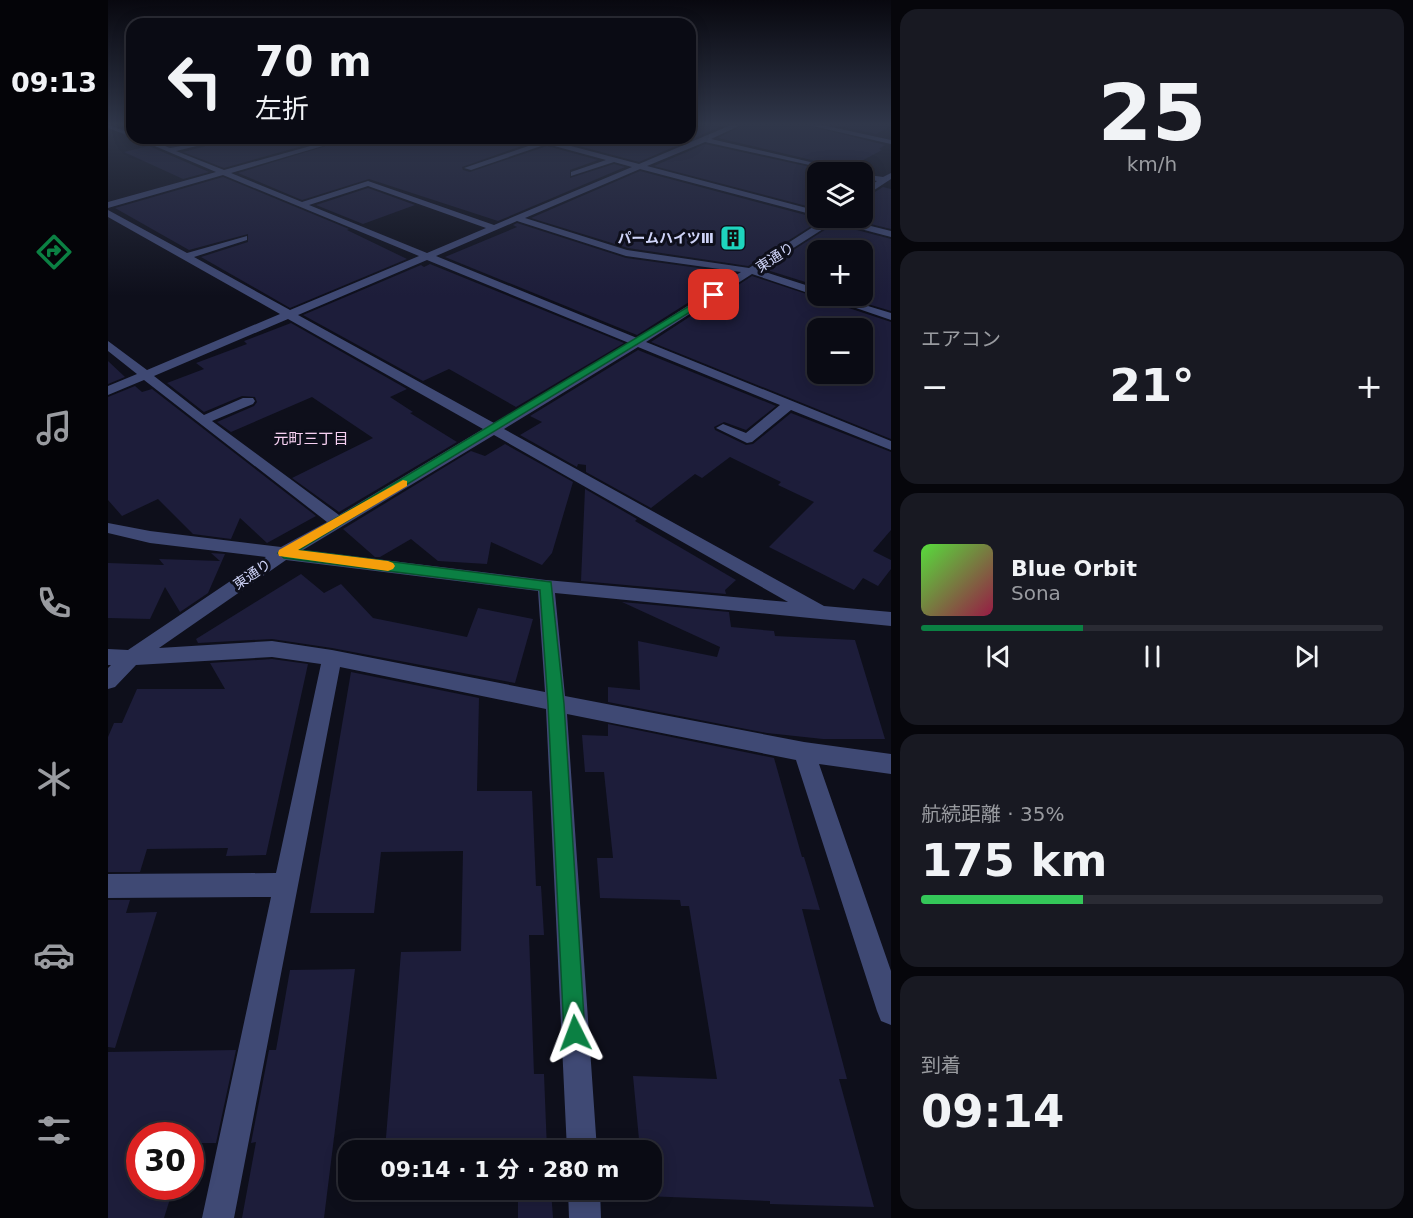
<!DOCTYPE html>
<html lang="ja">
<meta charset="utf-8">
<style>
:root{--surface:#0a0b14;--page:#181922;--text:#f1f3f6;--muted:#999ba0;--line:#2a2b34;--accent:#0b8043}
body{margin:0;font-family:"DejaVu Sans","Noto Sans JP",sans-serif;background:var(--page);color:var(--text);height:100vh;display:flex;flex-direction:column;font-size:22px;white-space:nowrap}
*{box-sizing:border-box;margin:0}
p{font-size:20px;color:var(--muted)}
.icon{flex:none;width:33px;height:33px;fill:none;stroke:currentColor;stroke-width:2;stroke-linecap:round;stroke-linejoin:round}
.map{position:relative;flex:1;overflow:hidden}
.drawer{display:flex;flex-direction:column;gap:9px;padding:9px;background:#06060b;width:522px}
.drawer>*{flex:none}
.banner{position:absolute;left:18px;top:18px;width:570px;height:126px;border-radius:18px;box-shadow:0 3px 15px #0003,0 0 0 2px var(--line);background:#0a0b14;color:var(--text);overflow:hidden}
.buttons{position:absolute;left:699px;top:162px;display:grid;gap:12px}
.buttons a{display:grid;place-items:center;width:66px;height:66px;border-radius:12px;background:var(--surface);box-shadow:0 3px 15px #0003,0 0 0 2px var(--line);font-size:30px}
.speed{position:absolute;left:18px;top:1122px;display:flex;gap:12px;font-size:30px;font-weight:700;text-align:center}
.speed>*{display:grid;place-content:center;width:78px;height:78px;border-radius:50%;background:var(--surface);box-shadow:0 3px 15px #0003,0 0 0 2px var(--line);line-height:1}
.speed .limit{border:9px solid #d22;background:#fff;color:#111}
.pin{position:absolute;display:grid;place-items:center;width:51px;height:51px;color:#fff;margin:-26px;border-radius:12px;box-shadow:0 3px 9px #0006}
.me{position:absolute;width:66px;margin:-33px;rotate:357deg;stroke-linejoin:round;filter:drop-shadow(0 0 4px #0008)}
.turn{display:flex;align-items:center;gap:21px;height:126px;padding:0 30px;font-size:27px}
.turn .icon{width:78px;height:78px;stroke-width:2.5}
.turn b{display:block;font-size:42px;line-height:51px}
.big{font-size:45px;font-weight:700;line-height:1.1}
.drawer .card{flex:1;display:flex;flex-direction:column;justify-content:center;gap:9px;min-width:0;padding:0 21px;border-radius:18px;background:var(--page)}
.drawer .dial{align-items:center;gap:0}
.dial b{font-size:78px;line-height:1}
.song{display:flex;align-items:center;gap:18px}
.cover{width:72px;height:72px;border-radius:9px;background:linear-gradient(135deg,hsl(110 70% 55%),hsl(340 70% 35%))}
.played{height:6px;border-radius:3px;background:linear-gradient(90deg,var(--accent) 35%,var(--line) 35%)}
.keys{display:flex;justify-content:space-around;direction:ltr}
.heat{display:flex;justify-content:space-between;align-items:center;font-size:33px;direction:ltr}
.charge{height:9px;border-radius:4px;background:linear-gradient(90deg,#34c759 35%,var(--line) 0)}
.trip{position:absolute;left:230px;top:1140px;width:324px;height:60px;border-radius:18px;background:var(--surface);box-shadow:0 3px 15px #0003,0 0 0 2px var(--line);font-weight:700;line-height:60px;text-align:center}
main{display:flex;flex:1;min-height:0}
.tab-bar{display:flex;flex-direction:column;width:108px;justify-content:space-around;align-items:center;background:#040408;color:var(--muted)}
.tab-bar .icon{width:42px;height:42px}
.tab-bar .on{color:var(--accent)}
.tab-bar b{font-size:27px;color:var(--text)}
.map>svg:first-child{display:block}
</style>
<main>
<nav class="tab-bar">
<b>09:13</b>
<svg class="icon on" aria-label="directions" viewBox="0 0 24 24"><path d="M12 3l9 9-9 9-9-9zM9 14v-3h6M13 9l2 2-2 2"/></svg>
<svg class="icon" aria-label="music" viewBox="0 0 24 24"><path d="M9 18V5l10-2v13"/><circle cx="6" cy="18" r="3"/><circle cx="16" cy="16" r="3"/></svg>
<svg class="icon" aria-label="phone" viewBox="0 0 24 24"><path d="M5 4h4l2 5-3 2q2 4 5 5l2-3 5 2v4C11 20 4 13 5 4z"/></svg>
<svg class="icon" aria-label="climate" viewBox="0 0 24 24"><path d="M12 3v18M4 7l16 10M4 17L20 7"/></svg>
<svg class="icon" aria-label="car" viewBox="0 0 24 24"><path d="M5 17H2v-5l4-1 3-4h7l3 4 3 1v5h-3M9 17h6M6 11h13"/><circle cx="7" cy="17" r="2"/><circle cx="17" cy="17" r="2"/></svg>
<svg class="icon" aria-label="filters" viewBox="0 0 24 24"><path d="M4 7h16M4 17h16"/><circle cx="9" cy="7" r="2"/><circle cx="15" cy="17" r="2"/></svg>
</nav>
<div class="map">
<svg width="783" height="1218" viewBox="0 0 783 1218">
<rect width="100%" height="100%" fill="#0e0f1b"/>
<g fill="#1d1d3a" fill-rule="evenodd">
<path d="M582 125H616L531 162 441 138H582Z"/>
<path d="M635 125H698L777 145 771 149 774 150 748 164 766 168 757 172H747L746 170 610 138Z"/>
<path d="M727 125H783V126L768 134Z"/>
<path d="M77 138H223L116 168 75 152 102 145V139L62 146 55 143Z"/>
<path d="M244 138H418L425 142 354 167 355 170 362 172 439 146 490 160 462 170V178L506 164 517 167 390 221 261 179 194 200 130 173Z"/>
<path d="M597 144 725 172H710V209L546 166Z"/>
<path d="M41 146 101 172 75 179 16 152Z"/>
<path d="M532 171 709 218H716L640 266 520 248 423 218Z"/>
<path d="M115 177 241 229 239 230 299 259 182 308 93 257 140 242V234L81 250 7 208Z"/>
<path d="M775 187 783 189V229L738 218H754V200Z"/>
<path d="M260 188 307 205 255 224 208 205Z"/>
<path d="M409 223 518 258 627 273 529 335 337 257 409 227 405 225Z"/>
<path d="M726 224 783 239V311L733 296H754V250H710V286L656 269Z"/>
<path d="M322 264 516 343 408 407 341 369 315 381 195 315 313 265 316 267Z"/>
<path d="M644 276 783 322V439L543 342ZM710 328H754V374H710Z"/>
<path d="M183 323 299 389 282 397 305 412 302 413 349 442 231 512 184 478 265 438 204 397 123 432 109 422 146 406 149 402 147 397 134 396 96 412 59 383 96 369 88 363 139 344 136 341Z"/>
<path d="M530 350 668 406 638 430 616 422 606 427 607 430 638 445 645 444 683 413 783 452V530L765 551 783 560V569L770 586 755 578 746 590 661 547 706 502 670 485 673 482 622 457 594 478 587 474 543 508 478 472V465L470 464 469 467 412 435 434 422 422 416Z"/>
<path d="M0 361 17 377 0 384Z"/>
<path d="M27 386 34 392 44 389 208 516 159 543 132 518 123 539 85 534 50 499 14 516 0 500V397Z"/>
<path d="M397 444 465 482 444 553 434 565 383 542 379 564 330 561 303 539 272 557H267L235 529 363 451 377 456Z"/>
<path d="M477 489 529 519 527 521 628 580 617 590 618 594 473 581Z"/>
<path d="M103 553 117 554 100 593 72 612 57 587 42 619 0 618V563L56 565 51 559 112 561Z"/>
<path d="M193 574 216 593 233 584 265 618 359 637 370 608 425 619 407 683 224 648 164 639 90 643 88 639Z"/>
<path d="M514 602 621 612 623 627 666 631 667 636 747 640 777 739H715L659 733 500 702V687L532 690 530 641 609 657 612 647Z"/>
<path d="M164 659 200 664 158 855 118 856 120 848 39 849 32 872H0V737L6 723H14L29 689H117L102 663Z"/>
<path d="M243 672 371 698 369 791H424L428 886H433L436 935H421L426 1074H436L439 1150H277L293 952 353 951 355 851 273 852 266 913H202Z"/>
<path d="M500 724 666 758 694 857H696L712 910 694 909 739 1079H731L766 1207 662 1204V1201L537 1196 536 1190H543V1150H532L525 1076 609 1079 581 906H573L572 900 492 898 489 858H505L496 772H477L474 735 500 736Z"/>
<path d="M0 900H22L18 913 49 912 7 1048 0 1047Z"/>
<path d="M247 969 216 1218H134L148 1142 143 1143 161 1050H168L182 970Z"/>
<path d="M128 1050 108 1143H82V1136H32V1186H66L56 1218H0V1052Z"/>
<path d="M410 1190H443L445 1218H410Z"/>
</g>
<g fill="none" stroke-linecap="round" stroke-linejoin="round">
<g fill="#3f4974" fill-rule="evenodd">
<path d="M0 125 24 133V137L0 128Z"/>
<path d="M623 125H633L603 139 745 172H733L597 142 539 166 710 211V216L532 169 417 218 519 250 641 268 719 218H731L783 231V237L726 222 651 270 710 289V296H713L706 295 644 274 538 342 783 441V450L683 410 644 442 639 443 608 428 615 424 638 433 672 405 530 347 396 429 716 606 783 612V626L447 593 457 696 696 742 783 754V774L711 764 783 971V1025L773 1021 769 1011 688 760 459 714 489 1150H459L438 709 232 667 126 1218H94L163 897 0 898V874L168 873 213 664 164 657 28 665 7 687 0 689V668L3 665H0V649L20 650 158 557 42 543 0 533V523L42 531 173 547 219 522 36 380 0 395V386L29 374 0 351V341L39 370 172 314 0 217V210L79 253 139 236V240L86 257 182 310 311 256 115 175 0 208V202L108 172 28 138H37L62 148 101 141V143L68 151 116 170 231 138H242L123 173 194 202 260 181 386 225 524 167 506 162 463 176V172L498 160 439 144 363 170 356 168 432 142 420 138 440 140 531 164ZM260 186 378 228 319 253 201 205ZM409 221 518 256 633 272 529 338 328 256ZM319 260 521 343 386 423 190 315ZM180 319 375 429 231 515 104 421 145 404 147 401 145 398H135L96 415 46 376ZM386 435 680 602 438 580 195 550ZM178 560 430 591 437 692 224 650 164 641 51 648Z"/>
<path d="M700 125H714L783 140V144Z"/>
<path d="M783 173V179L754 198V192L769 181 754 178V174L775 177Z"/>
<path d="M713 296H727L783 313V320Z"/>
<path d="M460 1190H492L493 1218H461Z"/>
</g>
</g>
<linearGradient id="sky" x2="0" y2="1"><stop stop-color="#08080f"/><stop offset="0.42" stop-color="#30374a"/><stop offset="1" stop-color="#30374a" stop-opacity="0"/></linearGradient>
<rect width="783" height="296" fill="url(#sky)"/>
<path fill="#0b8043" stroke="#07532c" stroke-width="1.5" d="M603 293 610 295 191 550 443 582 456 704 477 1033 474 1040 467 1044 459 1040 456 1033 440 704 432 590 176 558 170 553Z"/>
<path fill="#f59e0b" d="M295 480 299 481V486L190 550 280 561 285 563 287 566 285 569 280 571 171 556 170 553 171 550Z"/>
<defs>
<symbol id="building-square" viewBox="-11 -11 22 22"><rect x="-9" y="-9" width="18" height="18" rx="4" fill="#1ed5be" stroke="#0e0f1b"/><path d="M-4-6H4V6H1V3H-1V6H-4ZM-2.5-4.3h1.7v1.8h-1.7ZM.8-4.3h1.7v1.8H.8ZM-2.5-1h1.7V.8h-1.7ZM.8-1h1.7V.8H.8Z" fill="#111"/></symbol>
</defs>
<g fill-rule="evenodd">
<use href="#building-square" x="610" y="223" width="30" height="30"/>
</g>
<g text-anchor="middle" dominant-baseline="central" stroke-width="6" stroke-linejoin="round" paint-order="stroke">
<g font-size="14" font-weight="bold" fill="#cfd4f8" stroke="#0e0f1b" text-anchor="end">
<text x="606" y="238">パームハイツⅢ</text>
</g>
<g font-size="14" fill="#cfd4f8" stroke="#0e0f1b">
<text transform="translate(667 257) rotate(-33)">東通り</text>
<text transform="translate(144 574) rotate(-34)">東通り</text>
</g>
<g font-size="15" fill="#f8d1f3" stroke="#0e0f1b">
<text x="203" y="439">元町三丁目</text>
</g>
</g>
</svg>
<div class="buttons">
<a><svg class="icon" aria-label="layers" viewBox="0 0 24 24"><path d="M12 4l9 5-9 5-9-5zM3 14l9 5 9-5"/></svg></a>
<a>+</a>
<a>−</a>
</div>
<div class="speed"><div class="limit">30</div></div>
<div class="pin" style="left:606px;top:295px;background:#d93025"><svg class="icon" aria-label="arrive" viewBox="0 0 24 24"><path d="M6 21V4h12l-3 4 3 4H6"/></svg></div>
<svg class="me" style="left:467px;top:1033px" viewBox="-20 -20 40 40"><path d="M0-17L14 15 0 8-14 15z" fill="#0b8043" stroke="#fff" stroke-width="4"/></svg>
<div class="trip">09:14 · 1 分 · 280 m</div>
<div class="banner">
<div class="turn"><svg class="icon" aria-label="left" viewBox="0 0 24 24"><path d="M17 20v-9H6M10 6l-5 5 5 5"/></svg><div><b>70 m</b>左折</div></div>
</div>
</div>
<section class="drawer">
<div class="card dial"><b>25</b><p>km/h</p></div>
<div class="card"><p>エアコン</p>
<div class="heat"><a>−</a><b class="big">21°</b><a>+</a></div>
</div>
<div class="card">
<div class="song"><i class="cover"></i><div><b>Blue Orbit</b><p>Sona</p></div></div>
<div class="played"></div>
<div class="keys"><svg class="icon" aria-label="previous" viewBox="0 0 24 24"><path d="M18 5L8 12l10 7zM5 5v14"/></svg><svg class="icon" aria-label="pause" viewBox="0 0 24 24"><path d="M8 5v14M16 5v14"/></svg><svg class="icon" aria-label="next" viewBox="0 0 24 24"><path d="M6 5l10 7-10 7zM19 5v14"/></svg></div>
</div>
<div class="card"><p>航続距離 · 35%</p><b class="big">175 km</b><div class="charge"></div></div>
<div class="card"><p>到着</p><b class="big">09:14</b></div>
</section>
</main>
